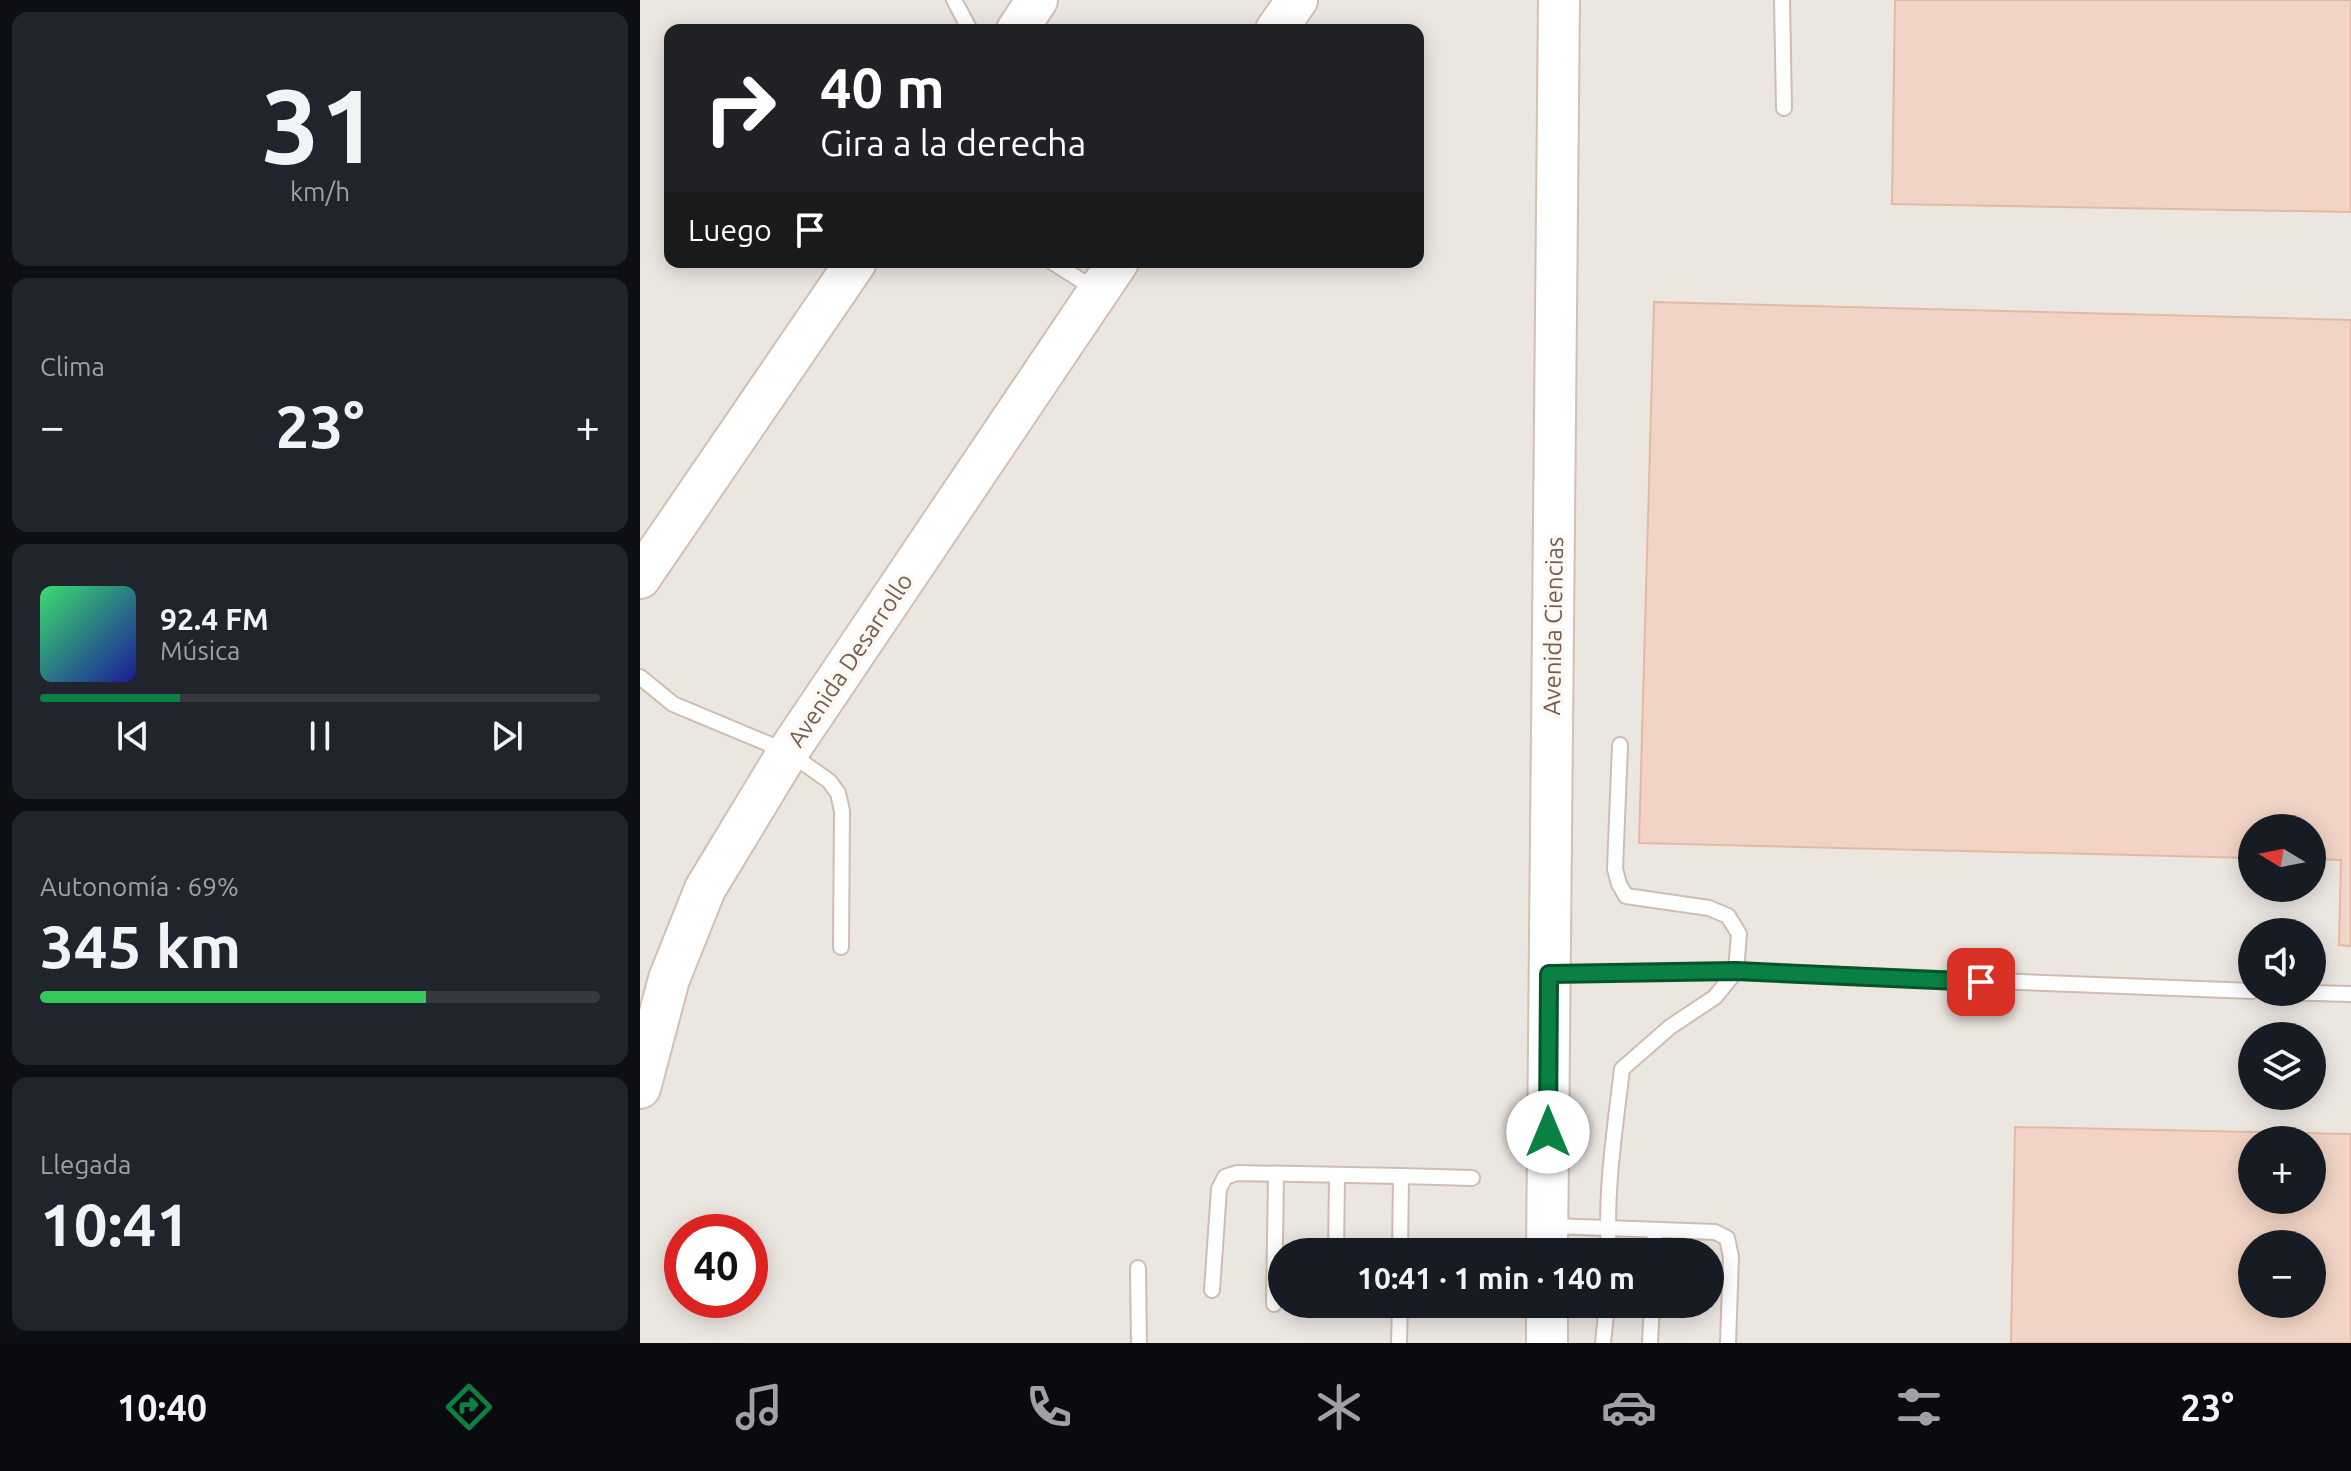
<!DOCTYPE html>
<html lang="es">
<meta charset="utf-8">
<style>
:root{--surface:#171b24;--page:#20242c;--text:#f1f3f6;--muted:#9ea1a6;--line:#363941;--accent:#0b8043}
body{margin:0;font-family:Ubuntu,sans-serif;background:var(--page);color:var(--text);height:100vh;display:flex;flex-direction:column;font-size:30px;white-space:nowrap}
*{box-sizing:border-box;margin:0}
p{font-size:26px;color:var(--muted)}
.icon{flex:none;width:44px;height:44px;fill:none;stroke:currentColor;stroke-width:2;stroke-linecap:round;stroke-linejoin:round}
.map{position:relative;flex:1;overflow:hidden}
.side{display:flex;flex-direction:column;gap:12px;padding:12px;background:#0d0f14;width:640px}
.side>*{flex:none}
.hud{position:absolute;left:24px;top:24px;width:760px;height:244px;border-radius:16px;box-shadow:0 4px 20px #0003;background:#202124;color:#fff;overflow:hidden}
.needle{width:52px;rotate:280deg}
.buttons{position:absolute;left:1598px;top:814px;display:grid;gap:16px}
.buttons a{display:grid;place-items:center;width:88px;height:88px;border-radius:50%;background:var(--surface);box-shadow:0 4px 20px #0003;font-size:40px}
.speed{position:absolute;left:24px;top:1214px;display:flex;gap:16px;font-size:40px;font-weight:700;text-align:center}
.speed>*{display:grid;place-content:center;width:104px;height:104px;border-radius:50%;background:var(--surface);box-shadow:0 4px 20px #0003;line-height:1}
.speed .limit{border:12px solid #d22;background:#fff;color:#111}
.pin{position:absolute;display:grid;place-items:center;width:68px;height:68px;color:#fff;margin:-34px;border-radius:16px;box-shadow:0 4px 12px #0006}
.me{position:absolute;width:88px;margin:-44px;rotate:0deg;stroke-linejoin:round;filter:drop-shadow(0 0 6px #0008)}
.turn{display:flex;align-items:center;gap:28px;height:168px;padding:0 24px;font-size:36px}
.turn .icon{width:104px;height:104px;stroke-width:2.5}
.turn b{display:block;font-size:56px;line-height:68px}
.then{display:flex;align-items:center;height:76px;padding:0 24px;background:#0003;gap:16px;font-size:30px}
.big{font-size:60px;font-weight:700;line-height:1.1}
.side .tile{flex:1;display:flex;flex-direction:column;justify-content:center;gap:12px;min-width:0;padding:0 28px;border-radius:16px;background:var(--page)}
.side .dial{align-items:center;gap:0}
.dial b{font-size:104px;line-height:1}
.song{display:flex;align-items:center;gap:24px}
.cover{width:96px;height:96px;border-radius:12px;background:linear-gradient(135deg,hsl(140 70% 55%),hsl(240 70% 35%))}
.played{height:8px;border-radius:4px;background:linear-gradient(90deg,var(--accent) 25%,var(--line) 25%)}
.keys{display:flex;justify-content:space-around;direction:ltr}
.heat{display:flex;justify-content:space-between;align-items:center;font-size:44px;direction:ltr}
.charge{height:12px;border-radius:6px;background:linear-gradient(90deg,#34c759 69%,var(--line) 0)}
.trip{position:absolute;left:628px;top:1238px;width:456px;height:80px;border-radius:40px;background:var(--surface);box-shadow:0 4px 20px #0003;font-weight:700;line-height:80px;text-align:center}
.tab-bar{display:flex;height:128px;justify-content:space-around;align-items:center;background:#090b0e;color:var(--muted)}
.tab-bar .icon{width:56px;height:56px}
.tab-bar .on{color:var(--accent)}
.tab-bar b{font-size:36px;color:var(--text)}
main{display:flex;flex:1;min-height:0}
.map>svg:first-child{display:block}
</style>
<main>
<section class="side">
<div class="tile dial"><b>31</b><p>km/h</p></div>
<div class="tile"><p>Clima</p>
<div class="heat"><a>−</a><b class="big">23°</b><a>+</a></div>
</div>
<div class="tile">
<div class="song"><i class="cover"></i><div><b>92.4 FM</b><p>Música</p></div></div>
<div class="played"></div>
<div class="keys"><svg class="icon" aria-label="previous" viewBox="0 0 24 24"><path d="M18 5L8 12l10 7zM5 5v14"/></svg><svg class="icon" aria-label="pause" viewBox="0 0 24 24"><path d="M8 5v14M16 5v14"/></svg><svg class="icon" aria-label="next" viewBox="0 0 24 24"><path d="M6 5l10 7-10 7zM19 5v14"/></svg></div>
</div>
<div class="tile"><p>Autonomía · 69%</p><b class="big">345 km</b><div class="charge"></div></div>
<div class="tile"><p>Llegada</p><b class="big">10:41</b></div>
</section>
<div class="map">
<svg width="1711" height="1343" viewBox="0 0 1711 1343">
<rect width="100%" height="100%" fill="#fcf5ed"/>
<path fill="#ece6e1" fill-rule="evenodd" d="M0 0H1711V1343H0ZM30 30H778V262H30ZM1612 828H1672V888H1612ZM1612 932H1672V992H1612ZM1612 1036H1672V1096H1612ZM1612 1140H1672V1200H1612ZM42 1232H110V1300H42ZM1612 1244H1672V1304H1612ZM642 1252H1070V1304H642Z"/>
<g fill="#f1d4c5" stroke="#e3b9a6" stroke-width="2" fill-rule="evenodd">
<path d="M1255 0H1711V212L1252 204Z"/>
<path d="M1014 302 1711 320V946L1699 945 1701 860 1672 859V828H1612V858L999 843Z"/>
<path d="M1375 1127 1711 1134V1343H1371ZM1612 1140H1672V1200H1612ZM1612 1244H1672V1304H1612Z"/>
</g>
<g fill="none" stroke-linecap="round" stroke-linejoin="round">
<defs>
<g id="lane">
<path d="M314 0 330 30"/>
<path d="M1142 0 1144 108"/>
<path d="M412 262 458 291"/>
<path d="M0 677 33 704 148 752 189 781 198 793 202 811 201 947"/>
<path d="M914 974 1096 971 1612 991"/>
<path d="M1640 992 1711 994"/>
<path d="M761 1176 832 1178"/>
<path d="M912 1226 1075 1232 1087 1238 1091 1257 1088 1343"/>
<path d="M696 1252 697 1176"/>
<path d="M969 1252C965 1191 975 1129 982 1069L1030 1027 1075 997 1096 971 1099 934 1088 916 1069 908 986 896 979 884 975 869 980 745"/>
<path d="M1014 1252 1015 1230"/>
<path d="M498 1268 499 1343"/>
<path d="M572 1290 579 1189 585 1177 597 1173 761 1176 760 1252"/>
<path d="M634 1304 636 1175"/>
<path d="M759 1343 760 1304"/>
<path d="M963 1343 967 1304"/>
<path d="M1010 1343 1012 1304"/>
</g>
<g id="secondary">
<path d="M377 30 397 0"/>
<path d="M636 30 657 0"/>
<path d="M0 578 216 262"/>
<path d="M0 1088 29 979 65 889 148 752 478 262"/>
<path d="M907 1252 919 0"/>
<path d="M907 1343V1304"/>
</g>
</defs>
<use href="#lane" stroke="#cfbdb1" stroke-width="18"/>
<use href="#secondary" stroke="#d4bfb2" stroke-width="44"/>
<use href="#lane" stroke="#fff" stroke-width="14"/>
<use href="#secondary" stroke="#fff" stroke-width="40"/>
</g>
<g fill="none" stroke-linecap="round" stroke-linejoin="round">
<defs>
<path id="route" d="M908 1132 909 974 1096 971 1341 982"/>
</defs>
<use href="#route" stroke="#07532c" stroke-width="20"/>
<use href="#route" stroke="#0b8043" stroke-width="14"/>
</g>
<g text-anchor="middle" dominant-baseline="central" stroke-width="8" stroke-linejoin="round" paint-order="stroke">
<g font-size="24" fill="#785b4f" stroke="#fef9f3">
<text transform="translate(913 626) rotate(-89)">Avenida Ciencias</text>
<text transform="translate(210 660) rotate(-56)">Avenida Desarrollo</text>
</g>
</g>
</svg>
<div class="buttons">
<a><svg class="needle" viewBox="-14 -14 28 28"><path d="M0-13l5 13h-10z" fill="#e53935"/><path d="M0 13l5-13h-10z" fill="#9ea1a6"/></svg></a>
<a><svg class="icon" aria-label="sound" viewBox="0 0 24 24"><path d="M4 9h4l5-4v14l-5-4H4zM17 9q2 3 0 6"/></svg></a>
<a><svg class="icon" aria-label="layers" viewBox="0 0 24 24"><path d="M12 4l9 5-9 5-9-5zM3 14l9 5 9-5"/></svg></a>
<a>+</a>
<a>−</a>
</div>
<div class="speed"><div class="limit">40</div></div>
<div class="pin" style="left:1341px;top:982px;background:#d93025"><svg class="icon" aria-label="arrive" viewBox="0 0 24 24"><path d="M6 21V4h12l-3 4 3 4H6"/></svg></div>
<svg class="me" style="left:908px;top:1132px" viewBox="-20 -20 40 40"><circle r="19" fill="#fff"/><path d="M0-13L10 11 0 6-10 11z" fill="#0b8043"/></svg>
<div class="trip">10:41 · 1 min · 140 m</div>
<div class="hud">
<div class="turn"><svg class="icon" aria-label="right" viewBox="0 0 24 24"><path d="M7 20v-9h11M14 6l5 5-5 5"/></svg><div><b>40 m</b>Gira a la derecha</div></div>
<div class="then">Luego<svg class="icon" aria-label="arrive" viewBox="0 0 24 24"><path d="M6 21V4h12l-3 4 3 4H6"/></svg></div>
</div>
</div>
</main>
<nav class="tab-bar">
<b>10:40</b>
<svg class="icon on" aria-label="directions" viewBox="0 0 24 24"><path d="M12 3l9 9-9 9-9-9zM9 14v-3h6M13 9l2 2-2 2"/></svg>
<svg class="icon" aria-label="music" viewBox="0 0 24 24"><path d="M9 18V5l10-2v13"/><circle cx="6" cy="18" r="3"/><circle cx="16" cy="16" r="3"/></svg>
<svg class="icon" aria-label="phone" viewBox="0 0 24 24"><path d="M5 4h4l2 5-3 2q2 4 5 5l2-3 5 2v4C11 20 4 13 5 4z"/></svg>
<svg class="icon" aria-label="climate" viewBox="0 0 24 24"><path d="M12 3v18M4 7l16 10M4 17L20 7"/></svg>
<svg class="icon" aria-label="car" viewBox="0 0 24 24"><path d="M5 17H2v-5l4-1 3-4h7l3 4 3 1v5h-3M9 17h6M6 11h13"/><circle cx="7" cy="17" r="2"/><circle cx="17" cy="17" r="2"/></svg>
<svg class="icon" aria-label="filters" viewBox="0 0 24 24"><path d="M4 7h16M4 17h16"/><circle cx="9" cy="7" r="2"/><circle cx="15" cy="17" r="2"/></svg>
<b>23°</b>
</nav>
